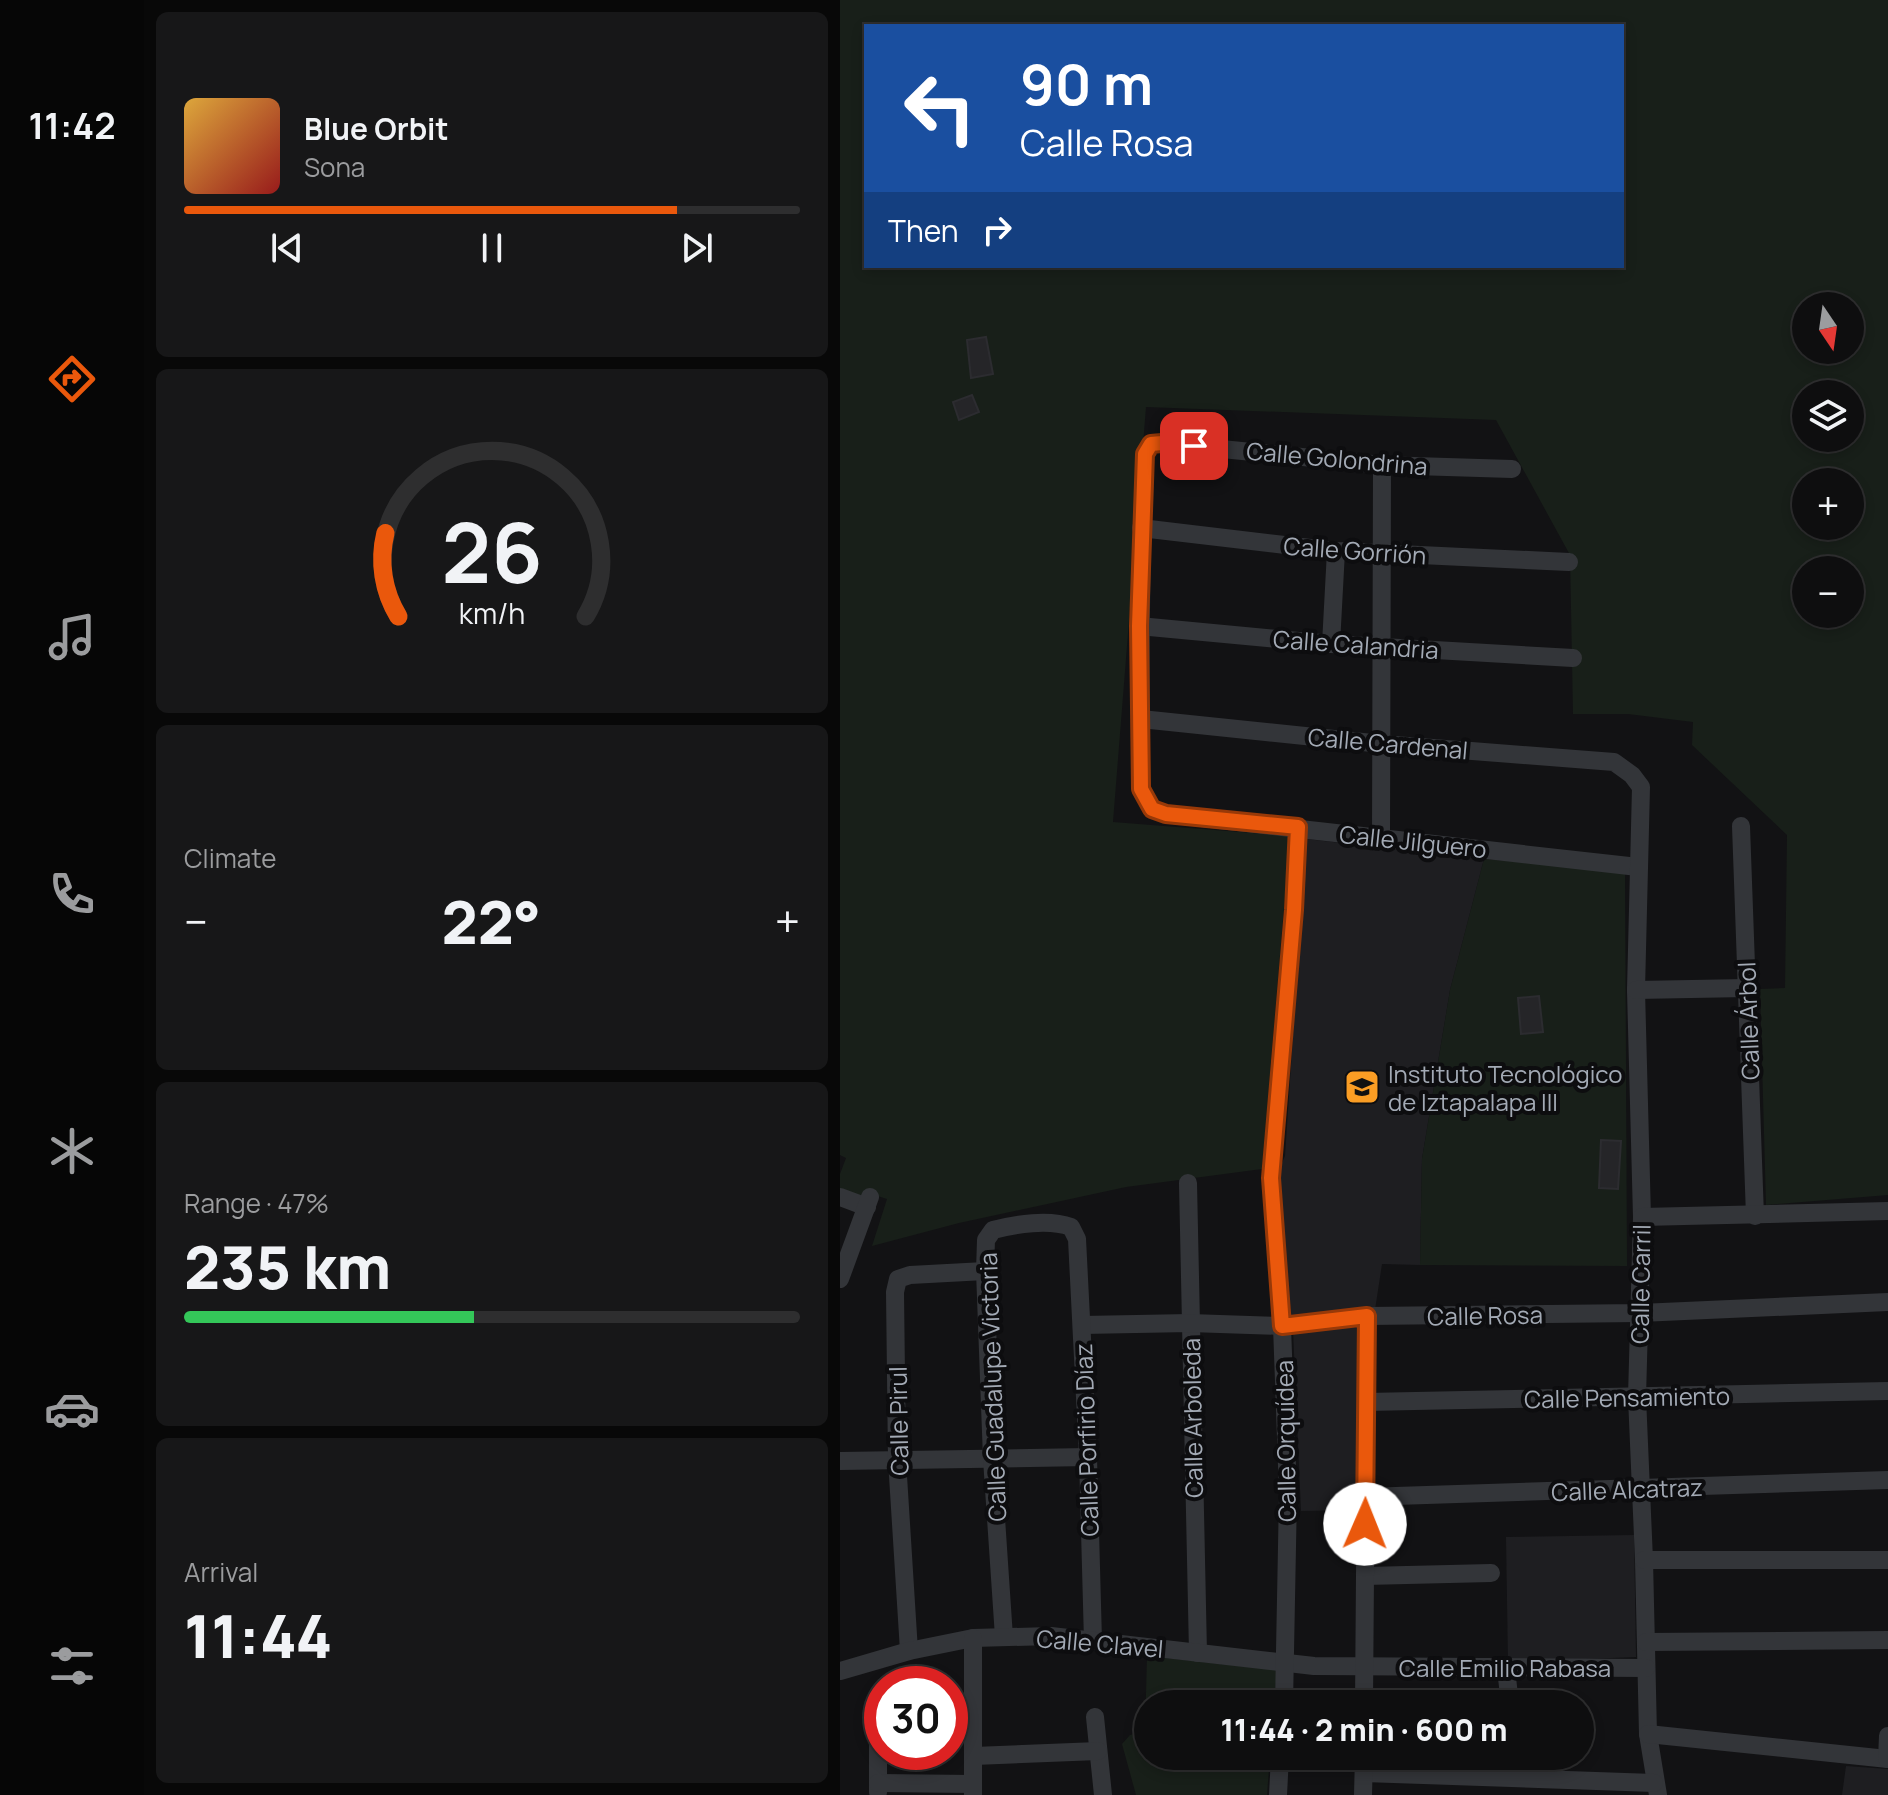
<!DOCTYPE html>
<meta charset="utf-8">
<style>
:root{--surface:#0e0e0f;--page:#171718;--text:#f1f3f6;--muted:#9b9c9e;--line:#2e2e2f;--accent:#ea580c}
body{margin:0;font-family:Manrope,sans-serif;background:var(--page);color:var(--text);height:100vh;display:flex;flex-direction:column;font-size:30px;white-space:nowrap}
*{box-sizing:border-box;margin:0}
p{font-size:26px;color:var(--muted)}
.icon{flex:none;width:44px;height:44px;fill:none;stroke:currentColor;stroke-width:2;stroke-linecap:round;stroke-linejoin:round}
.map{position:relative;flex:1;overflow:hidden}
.sheet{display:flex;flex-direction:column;gap:12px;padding:12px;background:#080808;width:696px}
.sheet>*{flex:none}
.top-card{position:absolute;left:24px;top:24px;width:760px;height:244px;border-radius:0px;box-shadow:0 4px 12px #0003,0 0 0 2px var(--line);background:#1a4fa0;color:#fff;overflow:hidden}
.needle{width:52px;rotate:167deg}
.buttons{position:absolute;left:952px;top:292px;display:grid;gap:16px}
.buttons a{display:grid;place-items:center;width:72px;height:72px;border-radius:50%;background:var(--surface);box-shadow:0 4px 12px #0003,0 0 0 2px var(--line);font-size:40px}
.speed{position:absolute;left:24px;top:1666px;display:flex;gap:16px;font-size:40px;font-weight:700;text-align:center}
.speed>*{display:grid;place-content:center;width:104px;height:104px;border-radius:50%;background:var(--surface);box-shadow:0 4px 12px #0003,0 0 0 2px var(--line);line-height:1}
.speed .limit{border:12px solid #d22;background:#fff;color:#111}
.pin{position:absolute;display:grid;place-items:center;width:68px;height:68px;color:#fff;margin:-34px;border-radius:16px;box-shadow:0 4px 12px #0006}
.me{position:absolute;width:88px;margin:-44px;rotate:1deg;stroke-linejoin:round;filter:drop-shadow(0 0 6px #0008)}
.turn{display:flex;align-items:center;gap:28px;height:168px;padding:0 24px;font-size:36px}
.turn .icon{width:104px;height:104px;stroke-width:2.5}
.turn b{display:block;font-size:56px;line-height:68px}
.then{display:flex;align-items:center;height:76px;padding:0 24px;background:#0003;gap:16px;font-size:30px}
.big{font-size:60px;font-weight:800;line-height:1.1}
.sheet .widget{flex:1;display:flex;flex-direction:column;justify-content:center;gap:12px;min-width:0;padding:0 28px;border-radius:12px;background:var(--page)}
.sheet .dial{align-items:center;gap:0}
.dial svg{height:208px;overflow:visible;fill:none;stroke:var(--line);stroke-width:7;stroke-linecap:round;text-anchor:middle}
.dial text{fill:var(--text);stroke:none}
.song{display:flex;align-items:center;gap:24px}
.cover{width:96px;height:96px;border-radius:12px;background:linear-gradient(135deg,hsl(40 70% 55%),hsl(0 70% 35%))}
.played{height:8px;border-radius:4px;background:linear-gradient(90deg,var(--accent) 80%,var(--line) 80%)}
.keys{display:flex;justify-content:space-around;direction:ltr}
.heat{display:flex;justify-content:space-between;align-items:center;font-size:44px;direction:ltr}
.charge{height:12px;border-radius:6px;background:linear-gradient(90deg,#34c759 47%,var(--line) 0)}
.trip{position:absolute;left:294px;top:1690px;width:460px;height:80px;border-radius:40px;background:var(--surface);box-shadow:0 4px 12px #0003,0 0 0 2px var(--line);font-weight:800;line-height:80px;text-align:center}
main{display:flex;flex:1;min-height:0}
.tabs{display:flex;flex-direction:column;width:144px;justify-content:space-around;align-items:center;background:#060606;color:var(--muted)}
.tabs .icon{width:56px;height:56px}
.tabs .active{color:var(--accent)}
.tabs b{font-size:36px;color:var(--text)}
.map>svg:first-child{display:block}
</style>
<main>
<nav class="tabs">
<b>11:42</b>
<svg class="icon active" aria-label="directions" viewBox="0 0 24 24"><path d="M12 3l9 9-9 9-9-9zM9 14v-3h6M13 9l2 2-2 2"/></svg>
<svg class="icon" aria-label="music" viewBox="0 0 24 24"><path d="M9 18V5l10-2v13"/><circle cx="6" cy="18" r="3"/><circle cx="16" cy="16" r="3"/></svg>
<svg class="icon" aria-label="phone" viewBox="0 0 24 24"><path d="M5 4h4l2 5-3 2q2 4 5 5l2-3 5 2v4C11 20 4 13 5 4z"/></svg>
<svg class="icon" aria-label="climate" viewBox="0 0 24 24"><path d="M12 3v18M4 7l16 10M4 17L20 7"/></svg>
<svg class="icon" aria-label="car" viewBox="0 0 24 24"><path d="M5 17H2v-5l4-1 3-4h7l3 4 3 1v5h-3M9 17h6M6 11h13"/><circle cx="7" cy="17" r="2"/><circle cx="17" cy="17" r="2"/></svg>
<svg class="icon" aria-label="filters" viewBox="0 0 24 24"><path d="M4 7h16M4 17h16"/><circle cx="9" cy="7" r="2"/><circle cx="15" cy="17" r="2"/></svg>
</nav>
<section class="sheet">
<div class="widget">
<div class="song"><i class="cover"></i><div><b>Blue Orbit</b><p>Sona</p></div></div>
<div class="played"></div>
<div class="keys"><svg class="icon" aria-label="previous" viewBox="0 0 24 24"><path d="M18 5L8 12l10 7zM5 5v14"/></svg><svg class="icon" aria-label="pause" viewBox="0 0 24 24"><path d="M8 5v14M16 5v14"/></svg><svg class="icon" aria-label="next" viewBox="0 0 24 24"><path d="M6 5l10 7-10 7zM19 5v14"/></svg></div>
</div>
<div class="widget dial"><svg viewBox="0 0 100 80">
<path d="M14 69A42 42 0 1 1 86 69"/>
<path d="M14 69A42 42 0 0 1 9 37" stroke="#ea580c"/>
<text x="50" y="56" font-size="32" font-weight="700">26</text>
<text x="50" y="72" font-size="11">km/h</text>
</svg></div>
<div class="widget"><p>Climate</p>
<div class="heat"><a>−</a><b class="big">22°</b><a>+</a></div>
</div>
<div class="widget"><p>Range · 47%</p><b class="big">235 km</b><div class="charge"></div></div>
<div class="widget"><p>Arrival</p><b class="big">11:44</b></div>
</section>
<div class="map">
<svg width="1048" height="1795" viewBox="0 0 1048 1795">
<rect width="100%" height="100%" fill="#121214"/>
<g fill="#1e1e21">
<path d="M466 839 644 859 610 990 582 1159 580 1265 542 1264 535 1310 438 1323 434 1181 445 1156Z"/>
<path d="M519 1324 524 1510 461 1511 453 1330Z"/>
<path d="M794 1535 796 1657 668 1662 666 1537Z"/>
<path d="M1006 1766 1048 1769V1795H1002Z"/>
</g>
<g fill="#181f19" fill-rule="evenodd">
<path d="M0 0H1048V1195L926 1205 920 989 945 988 947 835 852 745 853 722 788 714H733L730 555 656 420 306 407 273 822 450 836 422 1169 286 1187 119 1223 32 1246 47 1199 25 1192 23 1196 0 1190V1174L6 1158 0 1155ZM26 26H782V266H26ZM966 306H1010V350H966ZM966 394H1010V438H966ZM966 482H1010V526H966ZM966 570H1010V614H966Z"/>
<path d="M644 859 785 871 787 1266 580 1265 582 1159 610 990Z"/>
<path d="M307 1656 437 1670 434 1704H308V1756H430L427 1795H296L282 1744 290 1735 305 1731Z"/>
</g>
<g fill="#252528" stroke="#2c2c30" stroke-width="2">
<path d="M146 337 153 374 131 378 127 340Z"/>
<path d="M132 395 139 412 119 420 113 402Z"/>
<path d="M699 996 703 1032 681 1034 678 998Z"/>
<path d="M761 1140 781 1141 778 1189 759 1188Z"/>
</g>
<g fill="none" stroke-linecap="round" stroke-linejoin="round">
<g stroke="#333539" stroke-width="18">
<path d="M672 469 542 465 322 443 311 444 305 454C300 566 300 677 301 789L312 809 326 814 798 867"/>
<path d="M301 528 496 551 729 562"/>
<path d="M299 626 491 644 733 658"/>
<path d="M491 644 496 551"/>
<path d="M301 719 542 744 774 762 792 775 801 787 796 990 802 1217 797 1397 804 1560 808 1734 818 1795"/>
<path d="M901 826 915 1216"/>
<path d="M541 838 542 465"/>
<path d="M796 990 907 988"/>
<path d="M348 1183 358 1653"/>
<path d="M0 1197 27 1207"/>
<path d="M802 1217 1048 1211"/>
<path d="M0 1279 30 1197"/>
<path d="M242 1325 350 1323 442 1326 527 1316 800 1313 1048 1302"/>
<path d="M526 1402 1048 1391"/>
<path d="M0 1461 248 1457"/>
<path d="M525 1497 1048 1480"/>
<path d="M804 1560H1048"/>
<path d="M525 1576 651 1573"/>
<path d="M164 1637 152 1459 145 1271 146 1240 153 1230C176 1224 209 1219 231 1227L237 1239 248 1457 253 1641"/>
<path d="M806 1642 1048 1640"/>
<path d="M69 1651 57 1460 55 1292 58 1279 70 1275 145 1271"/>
<path d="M666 1669 670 1704"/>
<path d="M0 1671 69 1651 133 1638 211 1636 474 1666 806 1668"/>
<path d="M444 1704 448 1494 442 1326 431 1178 456 884 458 827"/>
<path d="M524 1704 527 1316"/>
<path d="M255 1717 263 1795"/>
<path d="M38 1734V1792"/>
<path d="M808 1734 1048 1759"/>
<path d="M134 1756 258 1751"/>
<path d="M1047 1759 1048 1736"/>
<path d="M524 1773 814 1783"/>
<path d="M38 1783 133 1784"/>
<path d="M133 1795V1638"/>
<path d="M438 1795 440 1756"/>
<path d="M523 1795 524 1756"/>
</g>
</g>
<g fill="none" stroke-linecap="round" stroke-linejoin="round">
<defs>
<path id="route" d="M354 446 322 443 311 444 305 454 299 626 301 789 312 809 326 814 458 827 454 910 431 1178 442 1326 527 1316 525 1524"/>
</defs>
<use href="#route" stroke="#983908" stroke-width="20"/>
<use href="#route" stroke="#ea580c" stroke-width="14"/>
</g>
<defs>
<symbol id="school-square" viewBox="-11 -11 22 22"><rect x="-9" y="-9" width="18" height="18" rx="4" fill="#fa9d24" stroke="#0d0d0f"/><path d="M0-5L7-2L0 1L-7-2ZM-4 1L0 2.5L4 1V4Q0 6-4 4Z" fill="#111"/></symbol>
</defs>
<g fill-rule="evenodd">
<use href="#school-square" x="502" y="1067" width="40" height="40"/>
</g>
<g text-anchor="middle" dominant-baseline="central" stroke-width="8" stroke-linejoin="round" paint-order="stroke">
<g font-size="24" fill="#a3aab5" stroke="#0d0d0f">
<text transform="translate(497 458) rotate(5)">Calle Golondrina</text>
<text transform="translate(515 550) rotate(4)">Calle Gorrión</text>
<text transform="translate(516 644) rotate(4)">Calle Calandria</text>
<text transform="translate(548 743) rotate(5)">Calle Cardenal</text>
<text transform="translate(573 841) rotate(6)">Calle Jilguero</text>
<text transform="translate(908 1021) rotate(-92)">Calle Árbol</text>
<text transform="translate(800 1284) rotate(-89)">Calle Carril</text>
<text transform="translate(645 1315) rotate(-1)">Calle Rosa</text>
<text transform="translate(152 1387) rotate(-92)">Calle Guadalupe Victoria</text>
<text transform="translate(787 1397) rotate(-1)">Calle Pensamiento</text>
<text transform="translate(352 1418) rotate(-91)">Calle Arboleda</text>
<text transform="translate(58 1421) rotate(-91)">Calle Pirul</text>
<text transform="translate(246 1440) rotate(-92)">Calle Porfirio Díaz</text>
<text transform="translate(445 1441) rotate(-91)">Calle Orquídea</text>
<text transform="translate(787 1489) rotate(-2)">Calle Alcatraz</text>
<text transform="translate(260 1643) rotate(5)">Calle Clavel</text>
<text x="665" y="1667">Calle Emilio Rabasa</text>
</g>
<g font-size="24" fill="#a3aab5" stroke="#0d0d0f" text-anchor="start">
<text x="548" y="1073">Instituto Tecnológico<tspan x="548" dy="28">de Iztapalapa III</tspan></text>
</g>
</g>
</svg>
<div class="buttons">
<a><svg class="needle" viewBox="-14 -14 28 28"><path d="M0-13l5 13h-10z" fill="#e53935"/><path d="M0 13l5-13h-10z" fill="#9b9c9e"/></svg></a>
<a><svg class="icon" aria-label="layers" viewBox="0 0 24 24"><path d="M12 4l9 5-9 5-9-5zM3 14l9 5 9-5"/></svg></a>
<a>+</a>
<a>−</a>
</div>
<div class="speed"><div class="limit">30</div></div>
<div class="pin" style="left:354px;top:446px;background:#d93025"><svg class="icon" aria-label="arrive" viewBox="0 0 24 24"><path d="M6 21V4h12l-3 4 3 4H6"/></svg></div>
<svg class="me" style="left:525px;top:1524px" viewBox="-20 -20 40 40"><circle r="19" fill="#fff"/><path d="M0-13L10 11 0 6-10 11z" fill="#ea580c"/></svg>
<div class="trip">11:44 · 2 min · 600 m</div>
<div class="top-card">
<div class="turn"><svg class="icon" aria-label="left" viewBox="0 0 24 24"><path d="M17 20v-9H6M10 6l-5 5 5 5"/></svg><div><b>90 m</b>Calle Rosa</div></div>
<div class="then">Then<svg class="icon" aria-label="right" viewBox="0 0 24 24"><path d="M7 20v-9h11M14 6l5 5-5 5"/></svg></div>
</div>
</div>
</main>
